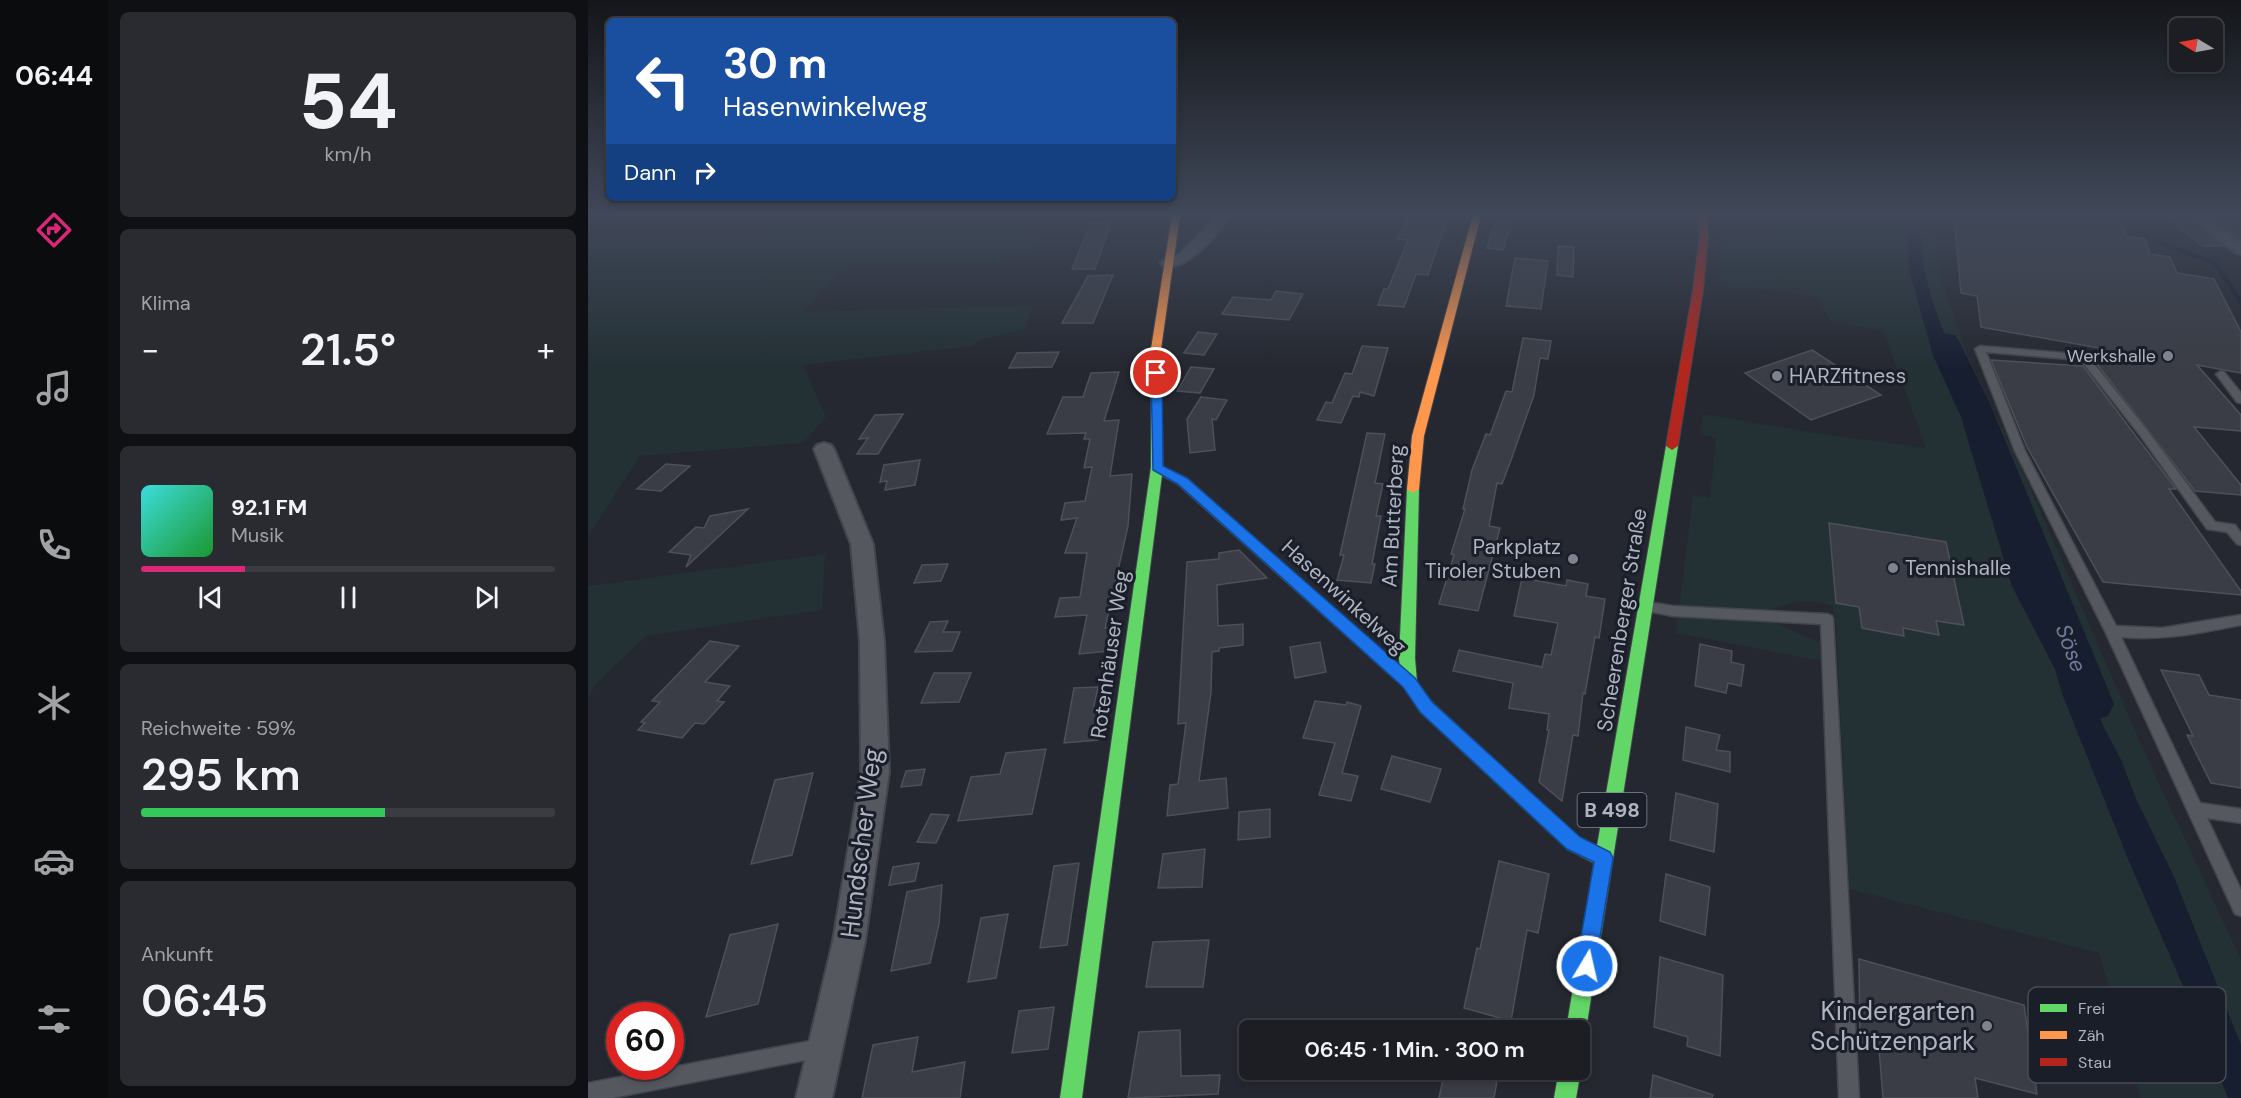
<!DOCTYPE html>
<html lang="de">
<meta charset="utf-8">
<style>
:root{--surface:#1c1e24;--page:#292b31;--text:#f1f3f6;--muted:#a0a2a6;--line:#3a3c41;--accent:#db2777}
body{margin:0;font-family:"DM Sans",sans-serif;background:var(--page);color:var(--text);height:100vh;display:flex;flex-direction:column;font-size:22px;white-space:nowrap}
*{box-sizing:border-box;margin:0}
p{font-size:20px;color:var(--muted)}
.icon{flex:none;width:33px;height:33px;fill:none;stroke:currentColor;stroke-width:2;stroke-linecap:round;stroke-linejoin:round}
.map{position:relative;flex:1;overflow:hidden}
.drawer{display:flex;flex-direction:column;gap:12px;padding:12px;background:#0f1014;width:480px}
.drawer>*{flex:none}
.hud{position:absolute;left:18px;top:18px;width:570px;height:183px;border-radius:9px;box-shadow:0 3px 9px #0003,0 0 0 2px var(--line);background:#1a4fa0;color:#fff;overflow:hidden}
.needle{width:39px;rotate:280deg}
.buttons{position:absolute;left:1581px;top:18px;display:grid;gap:12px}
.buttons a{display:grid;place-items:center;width:54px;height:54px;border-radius:9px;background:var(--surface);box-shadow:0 3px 9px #0003,0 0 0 2px var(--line);font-size:30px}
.speed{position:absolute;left:18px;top:1002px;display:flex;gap:12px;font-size:30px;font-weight:700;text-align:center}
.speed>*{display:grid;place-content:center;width:78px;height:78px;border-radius:50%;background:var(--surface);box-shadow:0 3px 9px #0003,0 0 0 2px var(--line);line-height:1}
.speed .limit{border:9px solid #d22;background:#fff;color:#111}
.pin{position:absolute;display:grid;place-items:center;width:51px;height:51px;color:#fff;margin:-26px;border:3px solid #fff;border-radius:50%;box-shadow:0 2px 6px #0007}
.me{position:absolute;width:66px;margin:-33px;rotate:9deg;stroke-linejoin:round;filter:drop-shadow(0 0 4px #0008)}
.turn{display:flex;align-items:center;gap:21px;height:126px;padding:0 18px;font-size:27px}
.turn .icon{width:78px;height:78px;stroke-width:2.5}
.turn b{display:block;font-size:42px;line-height:51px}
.then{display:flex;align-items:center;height:57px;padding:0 18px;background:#0003;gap:12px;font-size:22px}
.big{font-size:45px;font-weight:600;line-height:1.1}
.drawer .widget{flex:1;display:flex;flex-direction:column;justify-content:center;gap:9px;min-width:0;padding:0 21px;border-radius:9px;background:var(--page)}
.drawer .dial{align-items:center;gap:0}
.dial b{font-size:78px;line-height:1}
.song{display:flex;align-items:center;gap:18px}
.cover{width:72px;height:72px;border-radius:9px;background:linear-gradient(135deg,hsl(180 70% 55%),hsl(130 70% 35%))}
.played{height:6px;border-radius:3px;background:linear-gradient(90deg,var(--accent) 25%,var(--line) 25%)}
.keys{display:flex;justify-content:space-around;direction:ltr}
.heat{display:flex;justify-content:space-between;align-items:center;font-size:33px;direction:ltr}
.charge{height:9px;border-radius:4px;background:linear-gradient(90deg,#34c759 59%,var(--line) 0)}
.trip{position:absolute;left:651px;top:1020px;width:351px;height:60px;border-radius:9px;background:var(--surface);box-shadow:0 3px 9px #0003,0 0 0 2px var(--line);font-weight:600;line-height:60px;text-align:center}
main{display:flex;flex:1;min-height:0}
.menu{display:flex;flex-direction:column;width:108px;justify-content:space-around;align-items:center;background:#0b0c0e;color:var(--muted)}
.menu .icon{width:42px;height:42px}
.menu .active{color:var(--accent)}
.menu b{font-size:27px;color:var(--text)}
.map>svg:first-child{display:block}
</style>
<main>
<nav class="menu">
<b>06:44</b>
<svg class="icon active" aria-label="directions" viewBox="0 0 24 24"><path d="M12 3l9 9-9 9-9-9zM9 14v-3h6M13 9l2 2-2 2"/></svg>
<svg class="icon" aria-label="music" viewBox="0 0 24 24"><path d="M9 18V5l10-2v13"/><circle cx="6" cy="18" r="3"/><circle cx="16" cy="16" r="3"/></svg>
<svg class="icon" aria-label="phone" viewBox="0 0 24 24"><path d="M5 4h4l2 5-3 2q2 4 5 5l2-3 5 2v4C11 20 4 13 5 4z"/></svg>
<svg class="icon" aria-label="climate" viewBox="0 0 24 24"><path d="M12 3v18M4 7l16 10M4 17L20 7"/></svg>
<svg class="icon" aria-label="car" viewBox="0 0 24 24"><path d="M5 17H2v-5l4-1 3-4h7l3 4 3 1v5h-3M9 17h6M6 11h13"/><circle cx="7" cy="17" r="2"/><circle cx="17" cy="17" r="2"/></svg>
<svg class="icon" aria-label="filters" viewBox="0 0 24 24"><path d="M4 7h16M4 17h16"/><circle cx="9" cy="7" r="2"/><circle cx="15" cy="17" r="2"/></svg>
</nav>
<section class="drawer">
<div class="widget dial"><b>54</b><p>km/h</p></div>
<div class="widget"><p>Klima</p>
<div class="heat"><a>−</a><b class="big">21.5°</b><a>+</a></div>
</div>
<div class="widget">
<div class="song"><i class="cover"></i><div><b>92.1 FM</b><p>Musik</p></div></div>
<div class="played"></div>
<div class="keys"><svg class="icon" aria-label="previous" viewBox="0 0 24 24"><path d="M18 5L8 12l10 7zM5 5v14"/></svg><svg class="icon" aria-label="pause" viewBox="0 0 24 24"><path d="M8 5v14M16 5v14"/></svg><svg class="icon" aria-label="next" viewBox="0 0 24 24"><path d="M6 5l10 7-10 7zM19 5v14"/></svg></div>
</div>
<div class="widget"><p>Reichweite · 59%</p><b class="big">295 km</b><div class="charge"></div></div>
<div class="widget"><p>Ankunft</p><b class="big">06:45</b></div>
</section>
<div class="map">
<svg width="1653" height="1098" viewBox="0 0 1653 1098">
<rect width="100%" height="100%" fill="#252830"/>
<g fill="#233034">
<path d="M0 215H578L463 219 442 257 256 267 216 312 445 305 437 330 390 340 385 346 215 365 238 417 215 443 52 456 0 536Z"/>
<path d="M1129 215H1326L1322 273 1345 355 1373 416 1424 586 1467 669 1475 696 1615 1032 1640 1098H1552L1511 953 1261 889 1248 624 1245 606C1221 598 1203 602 1180 610L1183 621 1232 643 1233 661 1088 633 1105 495 1122 498 1128 438 1112 435 1115 414 1222 432 1338 448 1295 330 1244 323 1229 297 1131 284 1133 244Z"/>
<path d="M1341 215H1351L1347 237 1353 278 1379 354 1443 489 1551 740 1653 960V1045L1586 877 1548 799 1533 760 1516 728 1436 532 1428 505C1413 470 1399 434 1384 398 1361 344 1334 292 1332 232L1337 229Z"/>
<path d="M237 554 234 610 58 636 6 686 0 698V586Z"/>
</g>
<path fill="#171e30" d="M1326 215H1341L1337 229 1332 232C1334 292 1361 345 1384 398 1399 434 1413 470 1428 505L1436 532 1516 728 1533 760 1548 799 1586 877 1653 1045V1098H1640L1615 1032 1540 859 1475 696 1467 669 1424 586 1373 417 1345 355 1322 273 1319 230Z"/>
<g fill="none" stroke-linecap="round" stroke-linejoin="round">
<path stroke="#171e30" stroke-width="4.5" d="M1538 215 1562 239 1627 263 1653 302"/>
<path fill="#171e30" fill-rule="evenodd" d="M1357 333 1367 335 1371 341 1402 404 1526 704 1520 716 1505 721 1490 716 1484 704 1372 404 1343 341 1347 335Z"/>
</g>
<g fill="#3a3d45" stroke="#4d5058" stroke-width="1.5">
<path d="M822 215H860L840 275 828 274 816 307 790 305 796 289H800L820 240 809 239Z"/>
<path d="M910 215H926L915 250 899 248Z"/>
<path d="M1380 215H1518L1531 217 1538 236 1557 239 1562 254 1582 257 1589 273 1626 279 1653 332V373L1609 365 1653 415V431L1606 427 1653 485V495L1607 491 1509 364 1511 348 1393 327 1389 296 1373 293 1366 216 1381 218Z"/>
<path d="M1576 215H1597L1636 246H1615Z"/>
<path d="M1619 215H1653V240Z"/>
<path d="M523 222 507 269H484L503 223Z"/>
<path d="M970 246 986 247 985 277 969 275Z"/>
<path d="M927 258 960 261 953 309 918 306Z"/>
<path d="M525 275 505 323H474L500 276Z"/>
<path d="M688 291 715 294 701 320 634 314 645 297 683 300Z"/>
<path d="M610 332 629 334 616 355 596 353Z"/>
<path d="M935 338 963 341 960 359 952 358 946 395 923 460 914 484 909 483 901 526 912 528 890 611 851 604 866 555 863 554 877 509H875L884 470 898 434 902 435 918 391 924 392Z"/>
<path d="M774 346 800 348 786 396 772 392 771 397 765 396 753 423 729 420 738 402 744 403 757 373 764 374Z"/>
<path d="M1224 350 1293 395 1223 420 1157 373Z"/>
<path d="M471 352 464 367 421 368 429 353Z"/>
<path d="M1403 360 1495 366 1588 489H1581L1653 591V595L1515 582 1439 447Z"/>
<path d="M603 367 626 369 612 393 589 391Z"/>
<path d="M531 372 516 421 531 420 522 476 544 474 540 526 517 628H525L521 651 491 654 499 615 467 617 472 598 492 597 499 553H477L489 518 473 520 477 503 497 501 504 467 496 468 502 439H496L498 433 459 434 475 397H495L503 373Z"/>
<path d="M613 397 639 400 628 420 624 419 627 450 602 453 599 419Z"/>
<path d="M315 414 290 454H269L280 438 271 439 287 415Z"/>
<path d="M779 433 797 434 787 483 795 484 788 516H793L784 564H787L783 583 749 580 756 555H752Z"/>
<path d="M332 460 327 485 297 490 299 481 292 482 296 465Z"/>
<path d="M78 464 102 466 73 491 49 489Z"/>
<path d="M160 509 98 567 103 555 81 552 108 527 116 528 122 516Z"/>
<path d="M1241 523 1358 542 1376 625 1348 621 1351 635 1315 628 1316 636 1274 628 1271 607 1248 603Z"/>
<path d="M651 550 679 578 629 585 630 626 655 624V645L631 648V651L624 652 623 692 611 781 638 778 640 808 579 816 582 785 590 784 598 723 590 724 599 562 631 559V553Z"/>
<path d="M360 564 353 581 326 583 334 565Z"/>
<path d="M934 578 978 586 979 580 1000 584 998 596 1017 599 1011 638 1007 637 997 694 995 693 990 736 985 735 974 801 951 782 961 730H959L961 714 921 708 925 683 865 671 871 650 954 667 957 654 963 655 970 623 926 616Z"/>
<path d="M360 621 355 632H372L364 651 327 652 342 622Z"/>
<path d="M122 641 151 646 117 682 142 686 129 701 136 702 116 724 107 723 94 738 50 730 57 723 53 722 72 702 64 701Z"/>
<path d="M732 642 738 672 707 678 702 647Z"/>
<path d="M1112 644 1144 651 1143 662 1156 665 1153 686 1140 683 1138 693 1107 686Z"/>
<path d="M1573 670 1611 675 1621 695 1653 700V788L1623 783 1599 735 1605 736Z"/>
<path d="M346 673H383L371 702 333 703Z"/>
<path d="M510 687 505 710 515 709 510 740 476 743 486 688Z"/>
<path d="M727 701 758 705 759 702 773 706 754 773 770 776 763 801 731 795 747 743 715 738Z"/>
<path d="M1098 727 1132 735 1128 750 1142 752V772L1095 760Z"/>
<path d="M458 749 444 814 370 821 383 777 412 774 418 753Z"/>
<path d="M804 756 853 769 842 802 793 789Z"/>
<path d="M337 769 333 785 313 787 318 771Z"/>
<path d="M225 773 204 855 163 864 187 780Z"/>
<path d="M1088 793 1130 804 1126 852 1082 840Z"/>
<path d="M682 809V837L650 840 651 812Z"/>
<path d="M343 814 361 815 348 843 329 842Z"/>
<path d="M617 849 614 887 570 888 575 854Z"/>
<path d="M911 861 961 874 950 933 939 930 923 1021 876 1008 889 948 892 949Z"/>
<path d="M331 863 327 881 301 885 305 867Z"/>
<path d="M491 863 479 945 452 948 466 866Z"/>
<path d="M1078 874 1122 887 1117 935 1072 921Z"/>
<path d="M354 885 351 924 342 963 303 971 319 892Z"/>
<path d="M420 914 408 978 380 982 393 918Z"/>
<path d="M190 924 170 1004 118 1017 142 935Z"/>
<path d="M621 940 615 987H558L565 942Z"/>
<path d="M1072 957 1135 975 1132 1056 1099 1046 1100 1037 1066 1027Z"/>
<path d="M1271 959 1436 1005 1449 1094 1387 1078 1390 1098H1295L1291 1049 1272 1042Z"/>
<path d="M466 1007 460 1049 424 1053 431 1011Z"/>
<path d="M592 1030 593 1076 632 1075 630 1094 540 1098 551 1032Z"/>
<path d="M330 1037 324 1072 377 1062 372 1098H274L285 1045Z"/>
<path d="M857 1070H911L906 1098H851Z"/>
<path d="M1065 1075 1125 1095 1124 1098H1062Z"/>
</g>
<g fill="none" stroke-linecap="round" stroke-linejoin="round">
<defs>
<g id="lane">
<path d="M1392 346 1499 355 1559 430 1627 522 1647 525 1653 533V545L1649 544 1639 532 1619 529 1551 434 1493 360 1398 352 1437 451 1528 626 1574 628 1653 615V625C1613 633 1574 641 1533 637L1612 803 1653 809V823L1619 818 1653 890V916L1647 914 1517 631 1427 451 1387 349Z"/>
<path d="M1633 371 1636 372 1653 393V403L1649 402 1628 374Z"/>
<path d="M569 465 598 478 818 672 820 676 818 680 813 681 808 680 590 484 565 470 564 468Z"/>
<path d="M1059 602 1085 606 1239 614 1244 616 1245 619 1271 1098H1251L1233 624 1085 616 1054 610 1053 607 1054 604Z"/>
<path d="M233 1039 240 1041 242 1048 240 1055 233 1057 24 1098H0V1083Z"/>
</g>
<g id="street">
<path d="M629 215H644C631 232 599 272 576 266L573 263 576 260 592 254Z"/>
<path d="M1599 215H1615L1653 243V254L1648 253Z"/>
<path d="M236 443 243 445 246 449 285 544 296 641 301 772 277 941 244 1098H208L245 941 273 772 272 641 263 544 226 449 229 445Z"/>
</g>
<g id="fast">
<path d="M568 382 573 385 575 467 494 1098H472L563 467V385Z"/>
<path d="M1084 442 1090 446 998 1030 995 1037 992 1039V1030H978L1006 863 979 849 832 712 813 683 811 658 819 489 825 485 831 489 827 658 829 682 844 702 991 837 1009 846 1078 446Z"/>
<path d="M992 1067 993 1070 988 1098H966L971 1070H992Z"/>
</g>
<g id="slow">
<path d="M584 215H592L573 349V385L568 388 563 385V349Z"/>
<path d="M885 215H893L836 436 831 489 825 493 819 489 824 436Z"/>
</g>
<path id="jam" d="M1109 215H1117L1120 235 1115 290 1090 446 1084 450 1078 446 1105 290 1112 235Z"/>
</defs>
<use href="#lane" stroke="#43454d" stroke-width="3"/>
<use href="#street" stroke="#43454d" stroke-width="4"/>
<use href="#fast" stroke="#43454d" stroke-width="2"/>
<use href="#slow" stroke="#43454d" stroke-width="2"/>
<use href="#jam" stroke="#43454d" stroke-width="2"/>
<use href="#lane" fill="#55585f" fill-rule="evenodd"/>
<use href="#street" fill="#55585f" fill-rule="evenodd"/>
<use href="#fast" fill="#63d668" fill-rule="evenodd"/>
<use href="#slow" fill="#ff974d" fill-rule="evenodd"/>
<use href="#jam" fill="#b3261e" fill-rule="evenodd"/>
</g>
<linearGradient id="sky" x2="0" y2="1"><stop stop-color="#14161a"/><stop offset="0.58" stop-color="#404859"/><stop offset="1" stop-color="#404859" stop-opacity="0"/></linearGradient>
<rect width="1653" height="369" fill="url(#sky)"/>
<path fill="#1a73e8" stroke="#114b97" stroke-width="1.5" d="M568 369 574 373 575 466 599 478 827 678 844 702 992 837 1022 852 1025 858 1006 973 999 976 991 973 988 966 1006 862 979 849 832 712 815 687 590 484 565 470 563 373Z"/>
<g fill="#7f838f" stroke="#1a1e29" stroke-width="2">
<circle cx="1580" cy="356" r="6"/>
<circle cx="1189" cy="376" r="6"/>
<circle cx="985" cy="559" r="6"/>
<circle cx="1305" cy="568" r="6"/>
<circle cx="1399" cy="1026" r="6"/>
</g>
<g text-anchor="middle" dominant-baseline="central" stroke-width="6" stroke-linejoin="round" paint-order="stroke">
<g font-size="18" fill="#afb4c2" stroke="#1a1e29" text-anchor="end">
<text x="1568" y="356">Werkshalle</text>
</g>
<rect fill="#1a1e29" stroke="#828794" stroke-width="1.5" x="989.5" y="793" width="69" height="34" rx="4.5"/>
<g font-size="20" font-weight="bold" fill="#afb4c2">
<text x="1024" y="810">B 498</text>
</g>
<g font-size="21" fill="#afb4c2" stroke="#1a1e29" text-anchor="start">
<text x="1201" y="376">HARZfitness</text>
<text x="973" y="547" text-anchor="end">Parkplatz<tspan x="973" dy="24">Tiroler Stuben</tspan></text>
<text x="1317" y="568">Tennishalle</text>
</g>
<g font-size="21" fill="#afb4c2" stroke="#1a1e29">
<text transform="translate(805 516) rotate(-87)">Am Butterberg</text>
<text transform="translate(756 597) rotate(42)">Hasenwinkelweg</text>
<text transform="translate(1034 620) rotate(-81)">Scheerenberger Straße</text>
<text transform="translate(522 654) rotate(-82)">Rotenhäuser Weg</text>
</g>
<g font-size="22" font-style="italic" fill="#6b7a9e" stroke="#1a1e29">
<text transform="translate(1483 648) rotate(69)">Söse</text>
</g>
<g font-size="26" fill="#afb4c2" stroke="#1a1e29">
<text transform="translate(273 843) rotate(-83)">Hundscher Weg</text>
</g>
<g font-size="26" fill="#afb4c2" stroke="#1a1e29" text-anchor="end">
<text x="1387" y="1011">Kindergarten<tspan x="1387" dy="30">Schützenpark</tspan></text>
</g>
</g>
<rect x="1440" y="987" width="198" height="96" rx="9" fill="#1a1e29" stroke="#474b57" stroke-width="1.5"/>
<rect x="1452" y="1004" width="27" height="8" fill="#63d668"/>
<rect x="1452" y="1031" width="27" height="8" fill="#ff974d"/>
<rect x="1452" y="1058" width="27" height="8" fill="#b3261e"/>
<g font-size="16" fill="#afb4c2">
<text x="1490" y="1014">Frei</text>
<text x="1490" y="1041">Zäh</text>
<text x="1490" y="1068">Stau</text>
</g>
</svg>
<div class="buttons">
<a><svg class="needle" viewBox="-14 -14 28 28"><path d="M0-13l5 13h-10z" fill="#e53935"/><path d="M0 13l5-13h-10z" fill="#a0a2a6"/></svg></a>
</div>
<div class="speed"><div class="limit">60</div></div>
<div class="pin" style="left:568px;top:373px;background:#d93025"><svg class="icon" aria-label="arrive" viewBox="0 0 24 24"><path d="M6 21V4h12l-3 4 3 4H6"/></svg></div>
<svg class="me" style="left:999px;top:966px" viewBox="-20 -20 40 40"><circle r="17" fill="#1a73e8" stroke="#fff" stroke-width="3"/><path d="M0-11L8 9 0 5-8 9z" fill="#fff"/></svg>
<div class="trip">06:45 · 1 Min. · 300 m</div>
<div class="hud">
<div class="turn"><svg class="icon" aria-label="left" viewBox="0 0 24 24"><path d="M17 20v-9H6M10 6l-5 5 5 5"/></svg><div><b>30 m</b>Hasenwinkelweg</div></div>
<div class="then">Dann<svg class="icon" aria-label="right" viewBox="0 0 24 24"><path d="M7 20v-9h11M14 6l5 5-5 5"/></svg></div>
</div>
</div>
</main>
